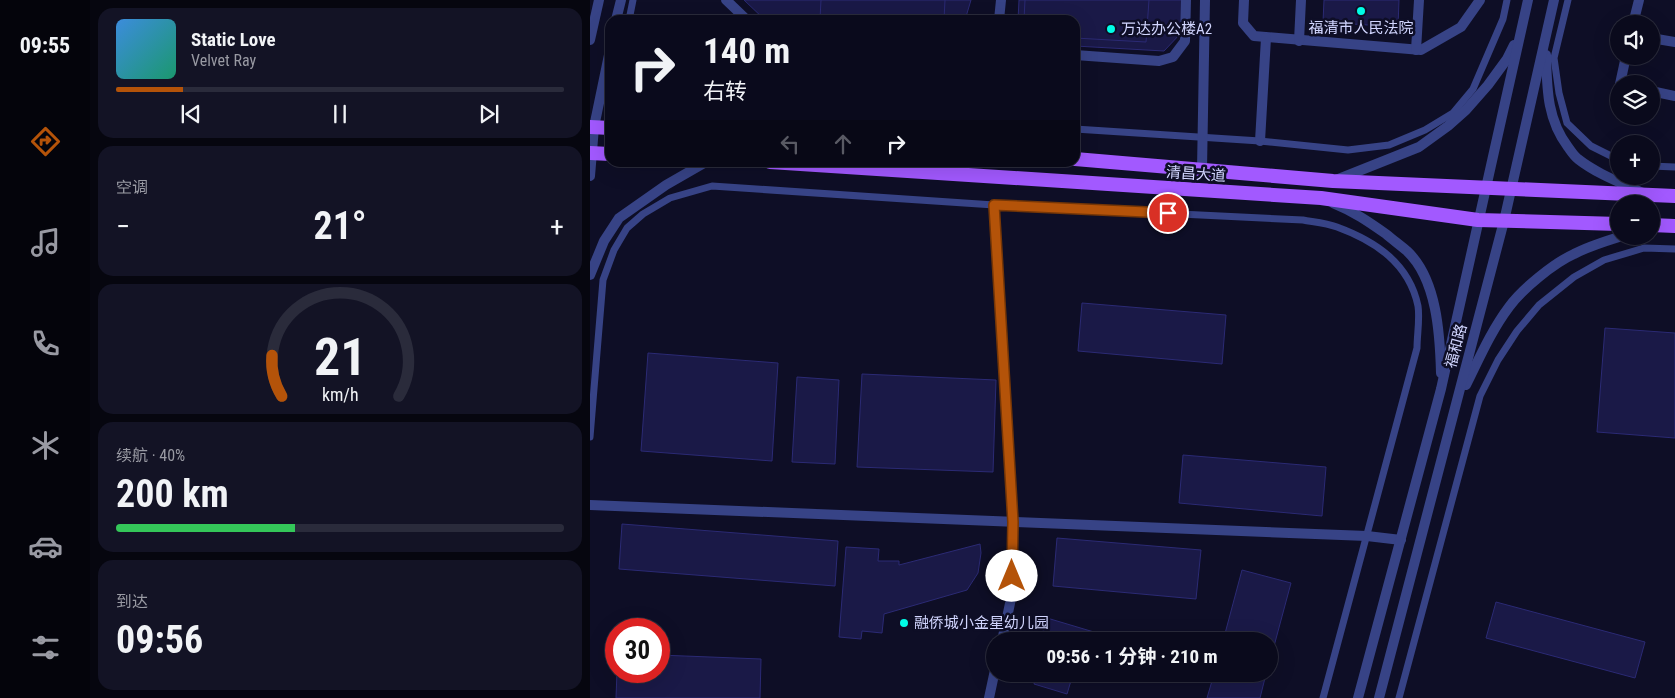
<!DOCTYPE html>
<html lang="zh">
<meta charset="utf-8">
<style>
:root{--surface:#0a0a1c;--page:#131325;--text:#f1f3f6;--muted:#999aa3;--line:#2a2b3b;--accent:#b45309}
body{margin:0;font-family:"Roboto Condensed","Noto Sans SC",sans-serif;background:var(--page);color:var(--text);height:100vh;display:flex;flex-direction:column;font-size:19px;white-space:nowrap}
*{box-sizing:border-box;margin:0}
p{font-size:16px;color:var(--muted)}
.icon{flex:none;width:28px;height:28px;fill:none;stroke:currentColor;stroke-width:2;stroke-linecap:round;stroke-linejoin:round}
.map{position:relative;flex:1;overflow:hidden}
.side{display:flex;flex-direction:column;gap:8px;padding:8px;background:#06060f;width:500px}
.side>*{flex:none}
.hud{position:absolute;left:15px;top:15px;width:475px;height:152px;border-radius:15px;box-shadow:0 5px 20px #0002,0 0 0 1px var(--line);background:#0a0a1c;color:var(--text);overflow:hidden}
.controls{position:absolute;left:1020px;top:15px;display:grid;gap:10px}
.controls a{display:grid;place-items:center;width:50px;height:50px;border-radius:50%;background:var(--surface);box-shadow:0 5px 20px #0002,0 0 0 1px var(--line);font-size:25px}
.speed{position:absolute;left:15px;top:618px;display:flex;gap:10px;font-size:25px;font-weight:700;text-align:center}
.speed>*{display:grid;place-content:center;width:65px;height:65px;border-radius:50%;background:var(--surface);box-shadow:0 5px 20px #0002,0 0 0 1px var(--line);line-height:1}
.speed .limit{border:8px solid #d22;background:#fff;color:#111}
.pin{position:absolute;display:grid;place-items:center;width:42px;height:42px;color:#fff;margin:-21px;border:2px solid #fff;border-radius:50%;box-shadow:0 1px 5px #0007}
.me{position:absolute;width:55px;margin:-28px;rotate:0deg;stroke-linejoin:round;filter:drop-shadow(0 0 4px #0008)}
.turn{display:flex;align-items:center;gap:18px;height:105px;padding:0 15px;font-size:22px}
.turn .icon{width:65px;height:65px;stroke-width:2.5}
.turn b{display:block;font-size:35px;line-height:42px}
.lanes{display:flex;align-items:center;height:48px;padding:0 15px;background:#0003;justify-content:center;gap:25px;direction:ltr}
.lanes .off{opacity:.35}
.big{font-size:38px;font-weight:700;line-height:1.1}
.side .widget{flex:1;display:flex;flex-direction:column;justify-content:center;gap:8px;min-width:0;padding:0 18px;border-radius:15px;background:var(--page)}
.side .dial{align-items:center;gap:0}
.dial svg{height:130px;overflow:visible;fill:none;stroke:var(--line);stroke-width:7;stroke-linecap:round;text-anchor:middle}
.dial text{fill:var(--text);stroke:none}
.song{display:flex;align-items:center;gap:15px}
.cover{width:60px;height:60px;border-radius:8px;background:linear-gradient(135deg,hsl(210 70% 55%),hsl(160 70% 35%))}
.played{height:5px;border-radius:2px;background:linear-gradient(90deg,var(--accent) 15%,var(--line) 15%)}
.keys{display:flex;justify-content:space-around;direction:ltr}
.heat{display:flex;justify-content:space-between;align-items:center;font-size:28px;direction:ltr}
.charge{height:8px;border-radius:4px;background:linear-gradient(90deg,#34c759 40%,var(--line) 0)}
.trip{position:absolute;left:396px;top:632px;width:292px;height:50px;border-radius:25px;background:var(--surface);box-shadow:0 5px 20px #0002,0 0 0 1px var(--line);font-weight:700;line-height:50px;text-align:center}
main{display:flex;flex:1;min-height:0}
.tabs{display:flex;flex-direction:column;width:90px;justify-content:space-around;align-items:center;background:#04040b;color:var(--muted)}
.tabs .icon{width:35px;height:35px}
.tabs .selected{color:var(--accent)}
.tabs b{font-size:22px;color:var(--text)}
.map>svg:first-child{display:block}
</style>
<main>
<nav class="tabs">
<b>09:55</b>
<svg class="icon selected" aria-label="directions" viewBox="0 0 24 24"><path d="M12 3l9 9-9 9-9-9zM9 14v-3h6M13 9l2 2-2 2"/></svg>
<svg class="icon" aria-label="music" viewBox="0 0 24 24"><path d="M9 18V5l10-2v13"/><circle cx="6" cy="18" r="3"/><circle cx="16" cy="16" r="3"/></svg>
<svg class="icon" aria-label="phone" viewBox="0 0 24 24"><path d="M5 4h4l2 5-3 2q2 4 5 5l2-3 5 2v4C11 20 4 13 5 4z"/></svg>
<svg class="icon" aria-label="climate" viewBox="0 0 24 24"><path d="M12 3v18M4 7l16 10M4 17L20 7"/></svg>
<svg class="icon" aria-label="car" viewBox="0 0 24 24"><path d="M5 17H2v-5l4-1 3-4h7l3 4 3 1v5h-3M9 17h6M6 11h13"/><circle cx="7" cy="17" r="2"/><circle cx="17" cy="17" r="2"/></svg>
<svg class="icon" aria-label="filters" viewBox="0 0 24 24"><path d="M4 7h16M4 17h16"/><circle cx="9" cy="7" r="2"/><circle cx="15" cy="17" r="2"/></svg>
</nav>
<section class="side">
<div class="widget">
<div class="song"><i class="cover"></i><div><b>Static Love</b><p>Velvet Ray</p></div></div>
<div class="played"></div>
<div class="keys"><svg class="icon" aria-label="previous" viewBox="0 0 24 24"><path d="M18 5L8 12l10 7zM5 5v14"/></svg><svg class="icon" aria-label="pause" viewBox="0 0 24 24"><path d="M8 5v14M16 5v14"/></svg><svg class="icon" aria-label="next" viewBox="0 0 24 24"><path d="M6 5l10 7-10 7zM19 5v14"/></svg></div>
</div>
<div class="widget"><p>空调</p>
<div class="heat"><a>−</a><b class="big">21°</b><a>+</a></div>
</div>
<div class="widget dial"><svg viewBox="0 0 100 80">
<path d="M14 69A42 42 0 1 1 86 69"/>
<path d="M14 69A42 42 0 0 1 8 44" stroke="#b45309"/>
<text x="50" y="56" font-size="32" font-weight="700">21</text>
<text x="50" y="72" font-size="11">km/h</text>
</svg></div>
<div class="widget"><p>续航 · 40%</p><b class="big">200 km</b><div class="charge"></div></div>
<div class="widget"><p>到达</p><b class="big">09:56</b></div>
</section>
<div class="map">
<svg width="1085" height="698" viewBox="0 0 1085 698">
<rect width="100%" height="100%" fill="#0e0e26"/>
<g fill="#1a1947" stroke="#2b2a74">
<path d="M154 0H381L375 20H175Z"/>
<path d="M231 0H355L354 20 230 19Z"/>
<path d="M429 0H593L592 32 574 51 485 46V20H428Z"/>
<path d="M435 0H559L556 42 485 38V20H434Z"/>
<path d="M734 0H809L808 27 733 22Z"/>
<path d="M492 303 636 315 632 364 488 351Z"/>
<path d="M1015 328 1085 333V438L1007 432Z"/>
<path d="M58 353 188 363 182 461 51 451Z"/>
<path d="M272 374 406 380 403 472 267 467Z"/>
<path d="M207 377 249 380 245 464 202 462Z"/>
<path d="M593 455 736 467 732 516 589 503Z"/>
<path d="M32 524 248 541 245 586 29 569Z"/>
<path d="M467 538 611 550 606 599 463 586Z"/>
<path d="M390 544 391 553 388 573 377 590 294 614 292 633 272 631 271 639 249 637 256 547 289 549 288 561H309V565Z"/>
<path d="M652 570 701 583 680 661V641H633Z"/>
<path d="M906 602 1055 642 1045 678 896 638Z"/>
<path d="M457 618 524 638 523 641H450Z"/>
<path d="M69 655 171 659 170 698H26L27 671H69Z"/>
<path d="M447 674H483L477 694 444 684Z"/>
<path d="M624 674H676L670 698H617Z"/>
</g>
<g fill="none" stroke-linecap="round" stroke-linejoin="round">
<g stroke="#374386" stroke-width="7">
<path d="M978 0 964 58 969 93 977 123 1001 146 1029 160"/>
<path d="M39 20 43 0"/>
<path d="M485 129 670 141 758 150 799 145 835 130 863 113 883 89 913 19 917 0"/>
<path d="M1061 166 1085 167"/>
<path d="M0 437 13 280 24 250 37 228 53 214 80 198 122 186 404 205 713 220C724 222 736 223 747 227 785 241 819 263 828 306 830 319 827 335 827 348L733 698"/>
<path d="M809 698 890 396 908 360 927 331 949 305 984 277 1014 260 1054 248 1085 249"/>
</g>
<g stroke="#374386" stroke-width="10">
<path d="M136 0 157 20"/>
<path d="M409 20 411 0"/>
<path d="M485 55 569 61 583 57 595 41 596 0"/>
</g>
<g stroke="#374386" stroke-width="10">
<path d="M654 0 653 23 664 36 831 50 871 27 890 0"/>
<path d="M1043 24 1049 0"/>
<path d="M1061 38 1085 42"/>
<path d="M709 41 711 0"/>
<path d="M826 50 829 0"/>
<path d="M1030 84 1036 56"/>
<path d="M1061 91 1085 96"/>
<path d="M670 141 676 38"/>
<path d="M612 169 615 0"/>
<path d="M404 205 423 522 422 594 412 641"/>
<path d="M0 505 777 536 811 540"/>
<path d="M399 698 405 670"/>
</g>
<g stroke="#374386" stroke-width="10">
<path d="M26 20 31 0"/>
<path d="M0 40 9 0"/>
<path d="M956 55C957 89 957 119 978 147 981 151 984 156 988 159 1007 174 1032 183 1053 193"/>
<path d="M0 176 4 127 20 50"/>
<path d="M746 180 829 147 858 126 876 110 898 85 917 59 924 45"/>
<path d="M743 203C763 211 779 222 796 234 803 240 810 245 817 251 847 279 850 335 851 373"/>
<path d="M0 275 14 241 29 218 76 185 116 162"/>
<path d="M876 385C889 359 901 331 919 307 932 289 964 263 984 254 999 246 1016 241 1032 236"/>
<path d="M768 698 851 389 938 0"/>
<path d="M789 698 914 221 964 0"/>
</g>
<g stroke="#a259ff" stroke-width="14">
<path d="M0 127 20 128"/>
<path d="M0 153 20 154"/>
<path d="M485 159 743 181 1085 196"/>
<path d="M180 162 731 198 888 220 1029 224"/>
<path d="M1061 225 1085 226"/>
</g>
</g>
<g fill="none" stroke-linecap="round" stroke-linejoin="round">
<defs>
<path id="route" d="M422 576 423 522 404 205 578 213"/>
</defs>
<use href="#route" stroke="#753606" stroke-width="12"/>
<use href="#route" stroke="#b45309" stroke-width="9"/>
</g>
<g fill="#00fde7" stroke="#0e0e26" stroke-width="2">
<circle cx="771" cy="11" r="5"/>
<circle cx="521" cy="29" r="5"/>
<circle cx="314" cy="623" r="5"/>
</g>
<g text-anchor="middle" dominant-baseline="central" stroke-width="5" stroke-linejoin="round" paint-order="stroke">
<g font-size="15" fill="#d2d6ff" stroke="#0e0e26" text-anchor="start">
<text x="771" y="28" text-anchor="middle">福清市人民法院</text>
<text x="531" y="29">万达办公楼A2</text>
<text x="324" y="623">融侨城小金星幼儿园</text>
</g>
<g font-size="15" fill="#d2d6ff" stroke="#0e0e26">
<text transform="translate(606 174) rotate(4)">清昌大道</text>
<text transform="translate(866 346) rotate(-75)">福和路</text>
</g>
</g>
</svg>
<div class="controls">
<a><svg class="icon" aria-label="sound" viewBox="0 0 24 24"><path d="M4 9h4l5-4v14l-5-4H4zM17 9q2 3 0 6"/></svg></a>
<a><svg class="icon" aria-label="layers" viewBox="0 0 24 24"><path d="M12 4l9 5-9 5-9-5zM3 14l9 5 9-5"/></svg></a>
<a>+</a>
<a>−</a>
</div>
<div class="speed"><div class="limit">30</div></div>
<div class="pin" style="left:578px;top:213px;background:#d93025"><svg class="icon" aria-label="arrive" viewBox="0 0 24 24"><path d="M6 21V4h12l-3 4 3 4H6"/></svg></div>
<svg class="me" style="left:422px;top:576px" viewBox="-20 -20 40 40"><circle r="19" fill="#fff"/><path d="M0-13L10 11 0 6-10 11z" fill="#b45309"/></svg>
<div class="trip">09:56 · 1 分钟 · 210 m</div>
<div class="hud">
<div class="turn"><svg class="icon" aria-label="right" viewBox="0 0 24 24"><path d="M7 20v-9h11M14 6l5 5-5 5"/></svg><div><b>140 m</b>右转</div></div>
<div class="lanes"><svg class="icon off" aria-label="left" viewBox="0 0 24 24"><path d="M17 20v-9H6M10 6l-5 5 5 5"/></svg><svg class="icon off" aria-label="ahead" viewBox="0 0 24 24"><path d="M12 20V5M6 11l6-6 6 6"/></svg><svg class="icon" aria-label="right" viewBox="0 0 24 24"><path d="M7 20v-9h11M14 6l5 5-5 5"/></svg></div>
</div>
</div>
</main>
